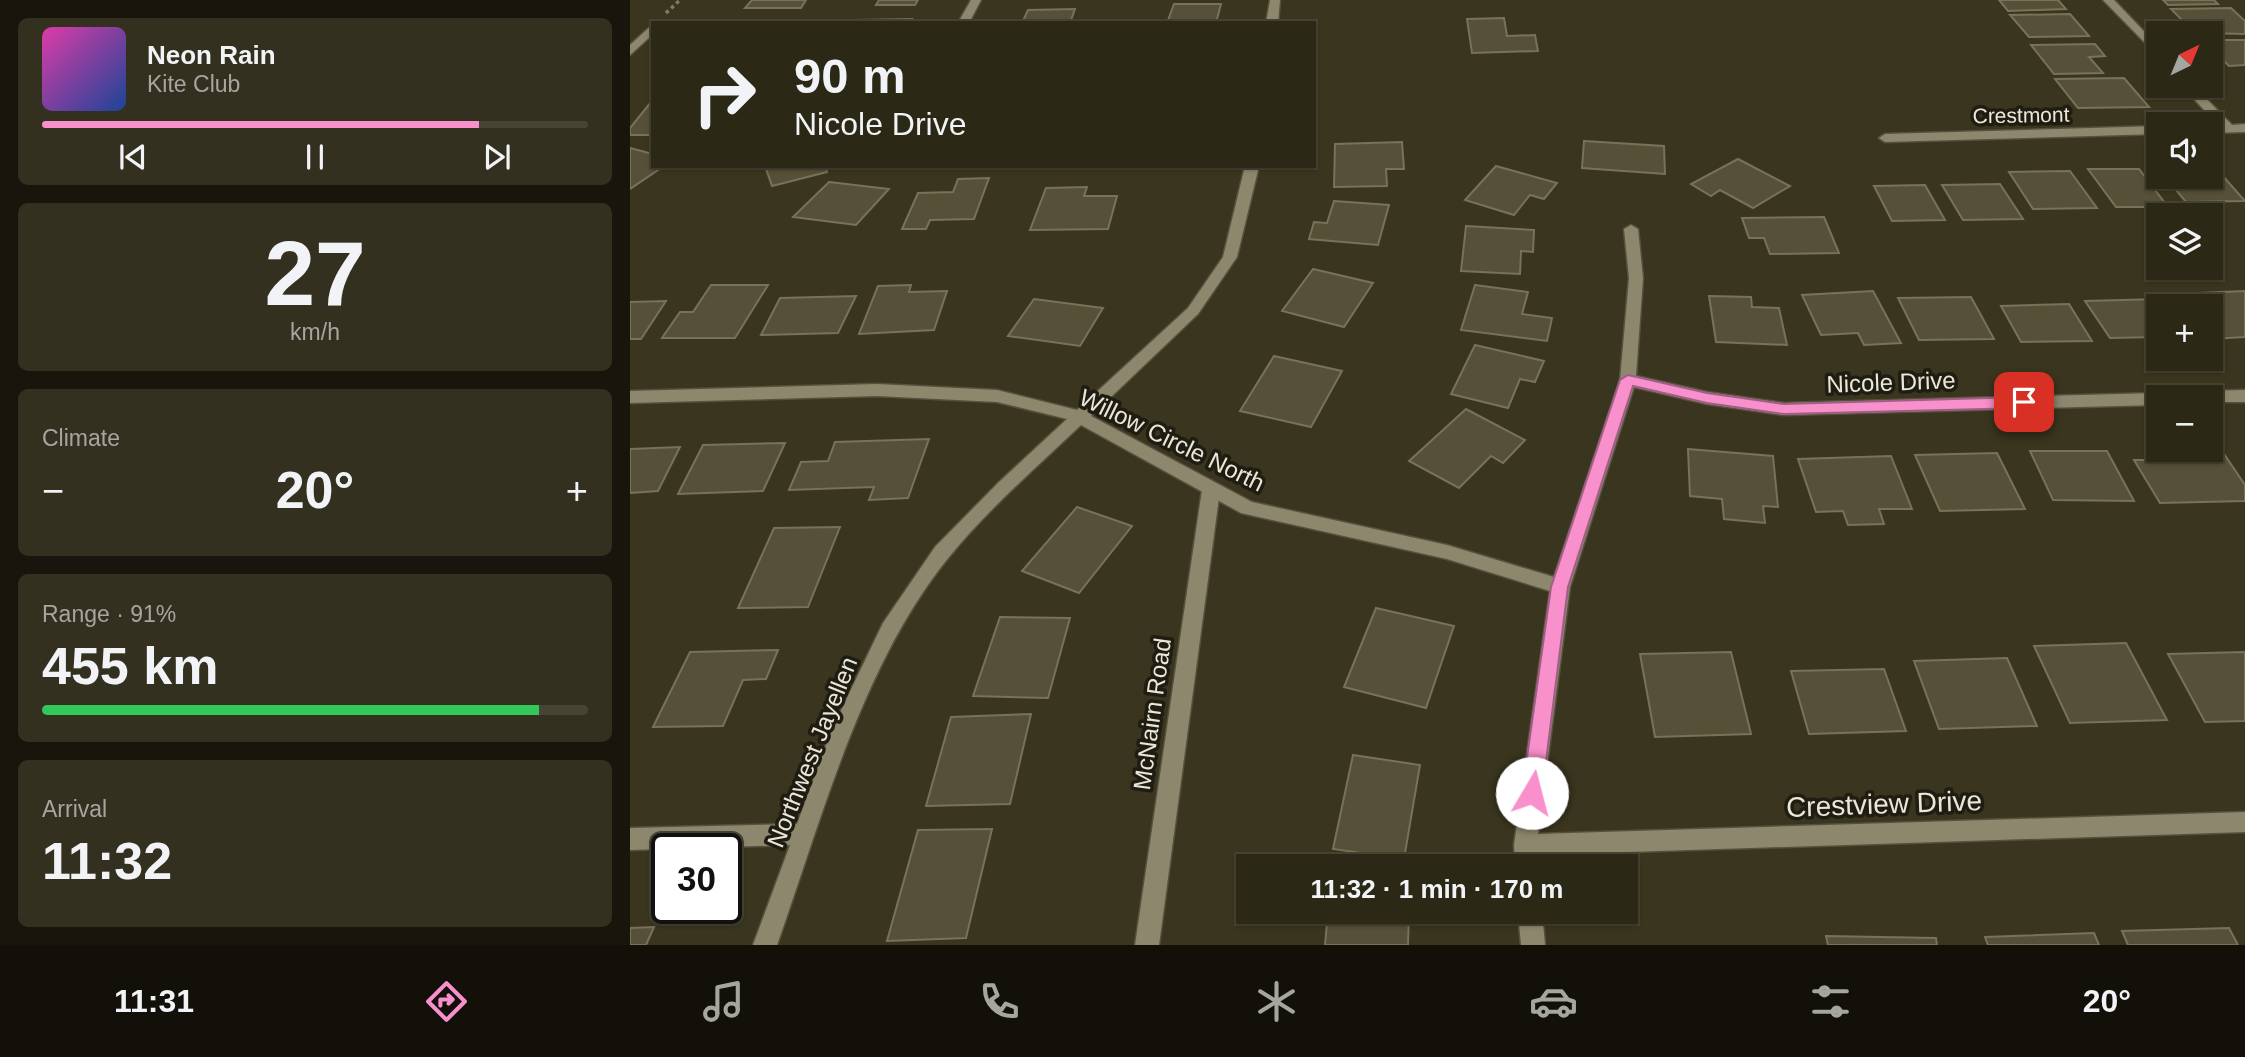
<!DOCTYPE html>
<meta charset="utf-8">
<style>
:root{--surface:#2c2816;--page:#34301f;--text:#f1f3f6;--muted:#a6a6a1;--line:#484435;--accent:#f890cc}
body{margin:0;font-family:Arial,sans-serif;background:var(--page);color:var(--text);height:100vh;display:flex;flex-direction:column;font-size:26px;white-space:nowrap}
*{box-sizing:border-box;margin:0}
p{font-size:23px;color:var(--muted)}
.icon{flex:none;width:38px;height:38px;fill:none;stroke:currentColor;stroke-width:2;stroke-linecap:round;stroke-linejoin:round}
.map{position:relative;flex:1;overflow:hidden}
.drawer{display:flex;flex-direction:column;gap:18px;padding:18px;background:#18160c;width:630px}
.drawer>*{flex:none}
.banner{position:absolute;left:21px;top:21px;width:665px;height:147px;border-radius:0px;box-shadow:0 2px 5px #0004,0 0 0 2px var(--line);background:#2c2816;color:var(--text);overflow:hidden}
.needle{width:46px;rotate:43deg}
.controls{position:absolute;left:1516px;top:21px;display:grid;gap:14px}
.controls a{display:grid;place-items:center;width:77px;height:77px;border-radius:0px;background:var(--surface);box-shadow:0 2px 5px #0004,0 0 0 2px var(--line);font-size:35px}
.speed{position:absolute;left:21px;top:833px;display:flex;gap:14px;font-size:35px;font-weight:700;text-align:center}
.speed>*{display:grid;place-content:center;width:91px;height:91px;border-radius:50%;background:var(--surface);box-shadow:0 2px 5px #0004,0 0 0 2px var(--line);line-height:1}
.speed .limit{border:4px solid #111;border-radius:10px;background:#fff;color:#111}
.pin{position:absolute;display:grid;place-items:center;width:60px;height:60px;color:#fff;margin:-30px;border-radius:14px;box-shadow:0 4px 10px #0006}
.me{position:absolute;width:77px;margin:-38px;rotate:8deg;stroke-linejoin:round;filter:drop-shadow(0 0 5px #0008)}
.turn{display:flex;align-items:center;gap:24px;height:147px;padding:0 28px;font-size:32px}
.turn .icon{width:91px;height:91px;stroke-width:2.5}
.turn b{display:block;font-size:49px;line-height:60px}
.big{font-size:52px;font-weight:700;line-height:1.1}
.drawer .widget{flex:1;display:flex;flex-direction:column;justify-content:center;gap:10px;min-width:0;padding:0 24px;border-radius:10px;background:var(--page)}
.drawer .dial{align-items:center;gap:0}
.dial b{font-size:91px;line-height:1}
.song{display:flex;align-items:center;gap:21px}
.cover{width:84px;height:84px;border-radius:10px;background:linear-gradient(135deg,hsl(320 70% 55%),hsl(220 70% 35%))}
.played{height:7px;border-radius:4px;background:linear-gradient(90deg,var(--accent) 80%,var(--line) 80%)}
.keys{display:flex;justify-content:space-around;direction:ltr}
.heat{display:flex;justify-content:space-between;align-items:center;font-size:38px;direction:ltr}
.charge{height:10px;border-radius:5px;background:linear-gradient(90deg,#34c759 91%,var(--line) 0)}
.trip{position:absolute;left:606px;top:854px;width:402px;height:70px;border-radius:0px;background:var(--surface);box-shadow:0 2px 5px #0004,0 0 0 2px var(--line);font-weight:700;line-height:70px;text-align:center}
.tab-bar{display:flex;height:112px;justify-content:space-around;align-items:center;background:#121009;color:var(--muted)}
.tab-bar .icon{width:49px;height:49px}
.tab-bar .selected{color:var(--accent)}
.tab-bar b{font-size:32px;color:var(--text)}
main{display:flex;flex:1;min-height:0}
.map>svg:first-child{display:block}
</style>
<main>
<section class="drawer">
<div class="widget">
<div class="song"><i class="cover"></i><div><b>Neon Rain</b><p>Kite Club</p></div></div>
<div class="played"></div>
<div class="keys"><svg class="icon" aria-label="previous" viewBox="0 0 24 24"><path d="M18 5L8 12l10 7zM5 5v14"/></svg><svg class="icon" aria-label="pause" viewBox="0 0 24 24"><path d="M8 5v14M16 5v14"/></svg><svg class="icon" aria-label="next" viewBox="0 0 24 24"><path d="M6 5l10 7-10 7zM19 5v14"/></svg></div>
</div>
<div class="widget dial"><b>27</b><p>km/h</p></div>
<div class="widget"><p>Climate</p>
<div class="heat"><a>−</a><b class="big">20°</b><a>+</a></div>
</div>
<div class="widget"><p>Range · 91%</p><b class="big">455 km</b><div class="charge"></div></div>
<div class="widget"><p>Arrival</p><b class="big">11:32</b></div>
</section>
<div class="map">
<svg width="1615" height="945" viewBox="0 0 1615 945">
<rect width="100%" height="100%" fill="#3a351e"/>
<g fill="#565038" stroke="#777258" stroke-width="2">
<path d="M122 0H176L171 8H115Z"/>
<path d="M249 0H288L285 5H246Z"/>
<path d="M1369 0H1428L1436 9 1378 11Z"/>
<path d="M1533 0H1584L1588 4 1538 5Z"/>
<path d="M544 4H591L586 23H537Z"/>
<path d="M1601 8 1615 21V34L1576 33 1563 21H1553L1541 9Z"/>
<path d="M445 9 440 23H392L398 10Z"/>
<path d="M1440 14 1459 36 1399 37 1380 15Z"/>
<path d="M874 18 877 36 905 35 908 51 842 53 837 19Z"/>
<path d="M282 19 280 23H223L225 20Z"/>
<path d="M1580 40H1615V65L1599 66 1580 47Z"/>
<path d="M1465 44 1475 56 1459 57 1473 73 1424 74 1401 45Z"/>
<path d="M1494 78 1519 107 1448 108 1425 79Z"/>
<path d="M21 102 23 135H0V128Z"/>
<path d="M954 141 1034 146 1035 174 952 168Z"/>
<path d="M772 142 774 169H756L757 186 704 187 705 144Z"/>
<path d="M0 148 23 154V166H34L0 189Z"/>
<path d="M1108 159 1160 186 1123 208 1090 190 1081 196 1061 184Z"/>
<path d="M135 166H195L197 172 142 186Z"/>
<path d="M866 166 927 183 914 199 900 195 884 215 835 200Z"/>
<path d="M1580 167H1585L1615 201 1556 202 1535 177H1580Z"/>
<path d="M1458 169H1509L1538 207H1486Z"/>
<path d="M1440 171 1467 208 1403 209 1379 172Z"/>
<path d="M359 178 344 219 300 220 296 229H272L288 193 323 192 328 179Z"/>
<path d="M199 182 259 189 226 225 163 217Z"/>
<path d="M1370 184 1393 219 1333 220 1312 185Z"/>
<path d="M1295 185 1315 220 1262 221 1244 186Z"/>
<path d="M457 187 454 196H487L478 229 400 230 416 188Z"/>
<path d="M704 201 759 205 748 245 679 239 684 222 697 223Z"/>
<path d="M1194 217 1209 253 1140 254 1134 238H1119L1112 218Z"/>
<path d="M836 226 904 230 903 252 891 251 890 274 831 271Z"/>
<path d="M683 269 743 283 714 327 652 311Z"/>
<path d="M81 285H138L105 338H32L50 312H63Z"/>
<path d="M281 285 279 292 317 291 304 330 229 334 248 286Z"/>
<path d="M845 285 898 292 892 314 922 318 917 341 831 330Z"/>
<path d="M1243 291 1271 343 1234 345 1228 333 1191 335 1172 295Z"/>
<path d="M1615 291V337L1582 339 1580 306H1556L1546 294Z"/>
<path d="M226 296 208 333 131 335 150 298Z"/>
<path d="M1079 296 1121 297 1122 307 1149 308 1157 345 1086 342Z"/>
<path d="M1341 297 1364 339 1289 340 1268 298Z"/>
<path d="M404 299 473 308 450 346 378 336Z"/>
<path d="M1530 299 1535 306H1528V337L1480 338 1455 301Z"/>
<path d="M36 301 11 339H0V302Z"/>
<path d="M1439 304 1462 341 1391 342 1371 306Z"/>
<path d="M845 345 914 361 905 382 890 379 878 408 821 394Z"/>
<path d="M644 356 712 371 681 427 610 411Z"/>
<path d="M836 409 895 440 873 463 861 456 829 488 779 461Z"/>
<path d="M299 439 278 498 239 500 244 487 159 490 171 462 198 461 205 442Z"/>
<path d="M155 443 133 491 48 494 73 445Z"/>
<path d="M1580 445H1588L1615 485V501L1530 503 1504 460H1559L1553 450H1580Z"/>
<path d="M50 447 28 491 0 493V449Z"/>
<path d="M1058 449 1143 456 1148 507 1133 506 1135 523 1094 519 1092 499 1060 496Z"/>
<path d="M1400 451H1477L1504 501 1423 500Z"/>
<path d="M1367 453 1395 509 1310 511 1285 455Z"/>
<path d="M1261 456 1282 509H1249L1254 524 1218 525 1213 511 1186 512 1168 459Z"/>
<path d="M447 507 502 526 449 593 392 571Z"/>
<path d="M210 527 178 607 108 608 144 528Z"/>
<path d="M746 608 824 626 796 708 714 687Z"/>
<path d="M370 617 440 618 418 698 343 696Z"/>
<path d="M1496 643 1537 720 1440 723 1404 646Z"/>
<path d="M148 650 136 679 113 680 93 726 23 727 60 652Z"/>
<path d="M1101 652 1121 734 1025 737 1010 654Z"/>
<path d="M1615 652V721L1575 722 1538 654Z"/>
<path d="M1377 658 1407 726 1309 729 1284 661Z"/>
<path d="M1254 669 1276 731 1179 734 1161 671Z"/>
<path d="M401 714 380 804 296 806 321 717Z"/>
<path d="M723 755 790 765 774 859 703 849Z"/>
<path d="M362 829 336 938 257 941 288 830Z"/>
<path d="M698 912H779L778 945H695Z"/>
<path d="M24 927 16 945H0V928Z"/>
<path d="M1599 928 1608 945H1498L1492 931Z"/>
<path d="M1464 933 1469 945H1358L1355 937Z"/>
<path d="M1196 936 1306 938 1307 945H1198Z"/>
</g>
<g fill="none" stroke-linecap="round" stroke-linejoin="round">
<defs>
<path id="service" d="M581 483 587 485 590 490 529 945H505L572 490 575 485Z"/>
<g id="minor">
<path d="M341 0H351L339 23H328Z"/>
<path d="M640 0H650L648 23H636Z"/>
<path d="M1473 0H1484L1528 46V56Z"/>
<path d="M23 24V34L0 55V45Z"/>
<path d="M1552 86H1564L1602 125 1615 124V132L1580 133V125H1588Z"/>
<path d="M1528 126V134L1255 142 1249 138 1255 134Z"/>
<path d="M615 166H629L607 257 568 314 461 416 622 502 817 545 924 577 990 380 999 278 994 229 1001 225 1008 229 1013 278 1006 376 1077 392 1154 403 1528 393 1535 397H1528V405L1154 415 1077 404 1004 387 940 587 908 834 1615 812V832L907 855V866H885L884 845 920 591 817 559 611 513 451 425C407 467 358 509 319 557 233 662 192 818 147 945H123L160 845 0 850V828L167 824 201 731 253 623 305 547 369 482 437 419 367 402 247 396 0 403V391L247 384 367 390 447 410 558 308 593 257Z"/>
<path d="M1615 390V402H1580V397H1564L1572 391Z"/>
<path d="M888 912H912L915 945H891Z"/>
</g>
</defs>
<use href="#service" stroke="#56513d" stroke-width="3"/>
<use href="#minor" stroke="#56513d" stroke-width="3"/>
<path stroke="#807c68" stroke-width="3.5" stroke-dasharray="3.5 3.5" stroke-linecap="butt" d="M36 13 50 0"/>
<use href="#service" fill="#8d876d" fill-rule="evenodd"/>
<use href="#minor" fill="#8d876d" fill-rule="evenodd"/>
</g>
<path fill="#f890cc" stroke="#a15e85" stroke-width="2" d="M998 375 1077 393 1154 404 1394 397 1402 402 1394 408 1154 414 1077 403 1003 386 938 587 912 793 909 800 902 802 895 800 892 793 921 587 990 380Z"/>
<g text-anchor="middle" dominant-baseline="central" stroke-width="7" stroke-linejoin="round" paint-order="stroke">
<g font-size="21" fill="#eae7d9" stroke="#1f1d12">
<text transform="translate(1391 115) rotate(-1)">Crestmont</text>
</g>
<g font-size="24" fill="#eae7d9" stroke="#1f1d12">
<text transform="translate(1261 382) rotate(-2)">Nicole Drive</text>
<text transform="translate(542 440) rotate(26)">Willow Circle North</text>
<text transform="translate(522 714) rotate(-82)">McNairn Road</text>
<text transform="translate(182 752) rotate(-68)">Northwest Jayellen</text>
</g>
<g font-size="28" fill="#eae7d9" stroke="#1f1d12">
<text transform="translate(1254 804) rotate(-2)">Crestview Drive</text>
</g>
</g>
</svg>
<div class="controls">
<a><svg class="needle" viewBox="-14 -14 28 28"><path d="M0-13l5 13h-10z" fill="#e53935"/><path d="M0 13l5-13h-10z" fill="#a6a6a1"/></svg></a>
<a><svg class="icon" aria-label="sound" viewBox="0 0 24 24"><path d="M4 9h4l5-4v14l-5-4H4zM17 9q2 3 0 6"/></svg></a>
<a><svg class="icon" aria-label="layers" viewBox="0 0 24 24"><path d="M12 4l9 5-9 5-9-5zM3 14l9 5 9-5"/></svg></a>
<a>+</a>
<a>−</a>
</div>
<div class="speed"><div class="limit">30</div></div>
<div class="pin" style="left:1394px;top:402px;background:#d93025"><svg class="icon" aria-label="arrive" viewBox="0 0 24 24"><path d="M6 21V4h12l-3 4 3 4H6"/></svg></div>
<svg class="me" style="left:902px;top:793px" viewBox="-20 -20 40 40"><circle r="19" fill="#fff"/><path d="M0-13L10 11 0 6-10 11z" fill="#f890cc"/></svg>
<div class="trip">11:32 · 1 min · 170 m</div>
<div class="banner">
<div class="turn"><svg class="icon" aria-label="right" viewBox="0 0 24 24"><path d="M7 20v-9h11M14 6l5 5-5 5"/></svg><div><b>90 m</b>Nicole Drive</div></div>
</div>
</div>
</main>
<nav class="tab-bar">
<b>11:31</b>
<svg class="icon selected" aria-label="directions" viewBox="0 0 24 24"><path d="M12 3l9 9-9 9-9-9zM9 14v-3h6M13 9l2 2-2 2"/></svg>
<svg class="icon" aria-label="music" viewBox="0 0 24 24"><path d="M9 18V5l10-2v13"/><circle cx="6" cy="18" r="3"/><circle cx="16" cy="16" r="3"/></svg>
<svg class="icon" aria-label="phone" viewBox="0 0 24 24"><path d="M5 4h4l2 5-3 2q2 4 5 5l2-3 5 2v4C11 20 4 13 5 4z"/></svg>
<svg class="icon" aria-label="climate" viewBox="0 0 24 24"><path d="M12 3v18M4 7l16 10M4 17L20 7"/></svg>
<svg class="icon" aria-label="car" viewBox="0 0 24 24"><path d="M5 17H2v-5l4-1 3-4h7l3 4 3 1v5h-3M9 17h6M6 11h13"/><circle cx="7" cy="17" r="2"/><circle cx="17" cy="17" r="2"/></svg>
<svg class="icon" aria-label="filters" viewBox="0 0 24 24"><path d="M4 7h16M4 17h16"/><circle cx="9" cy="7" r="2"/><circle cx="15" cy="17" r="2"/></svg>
<b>20°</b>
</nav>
